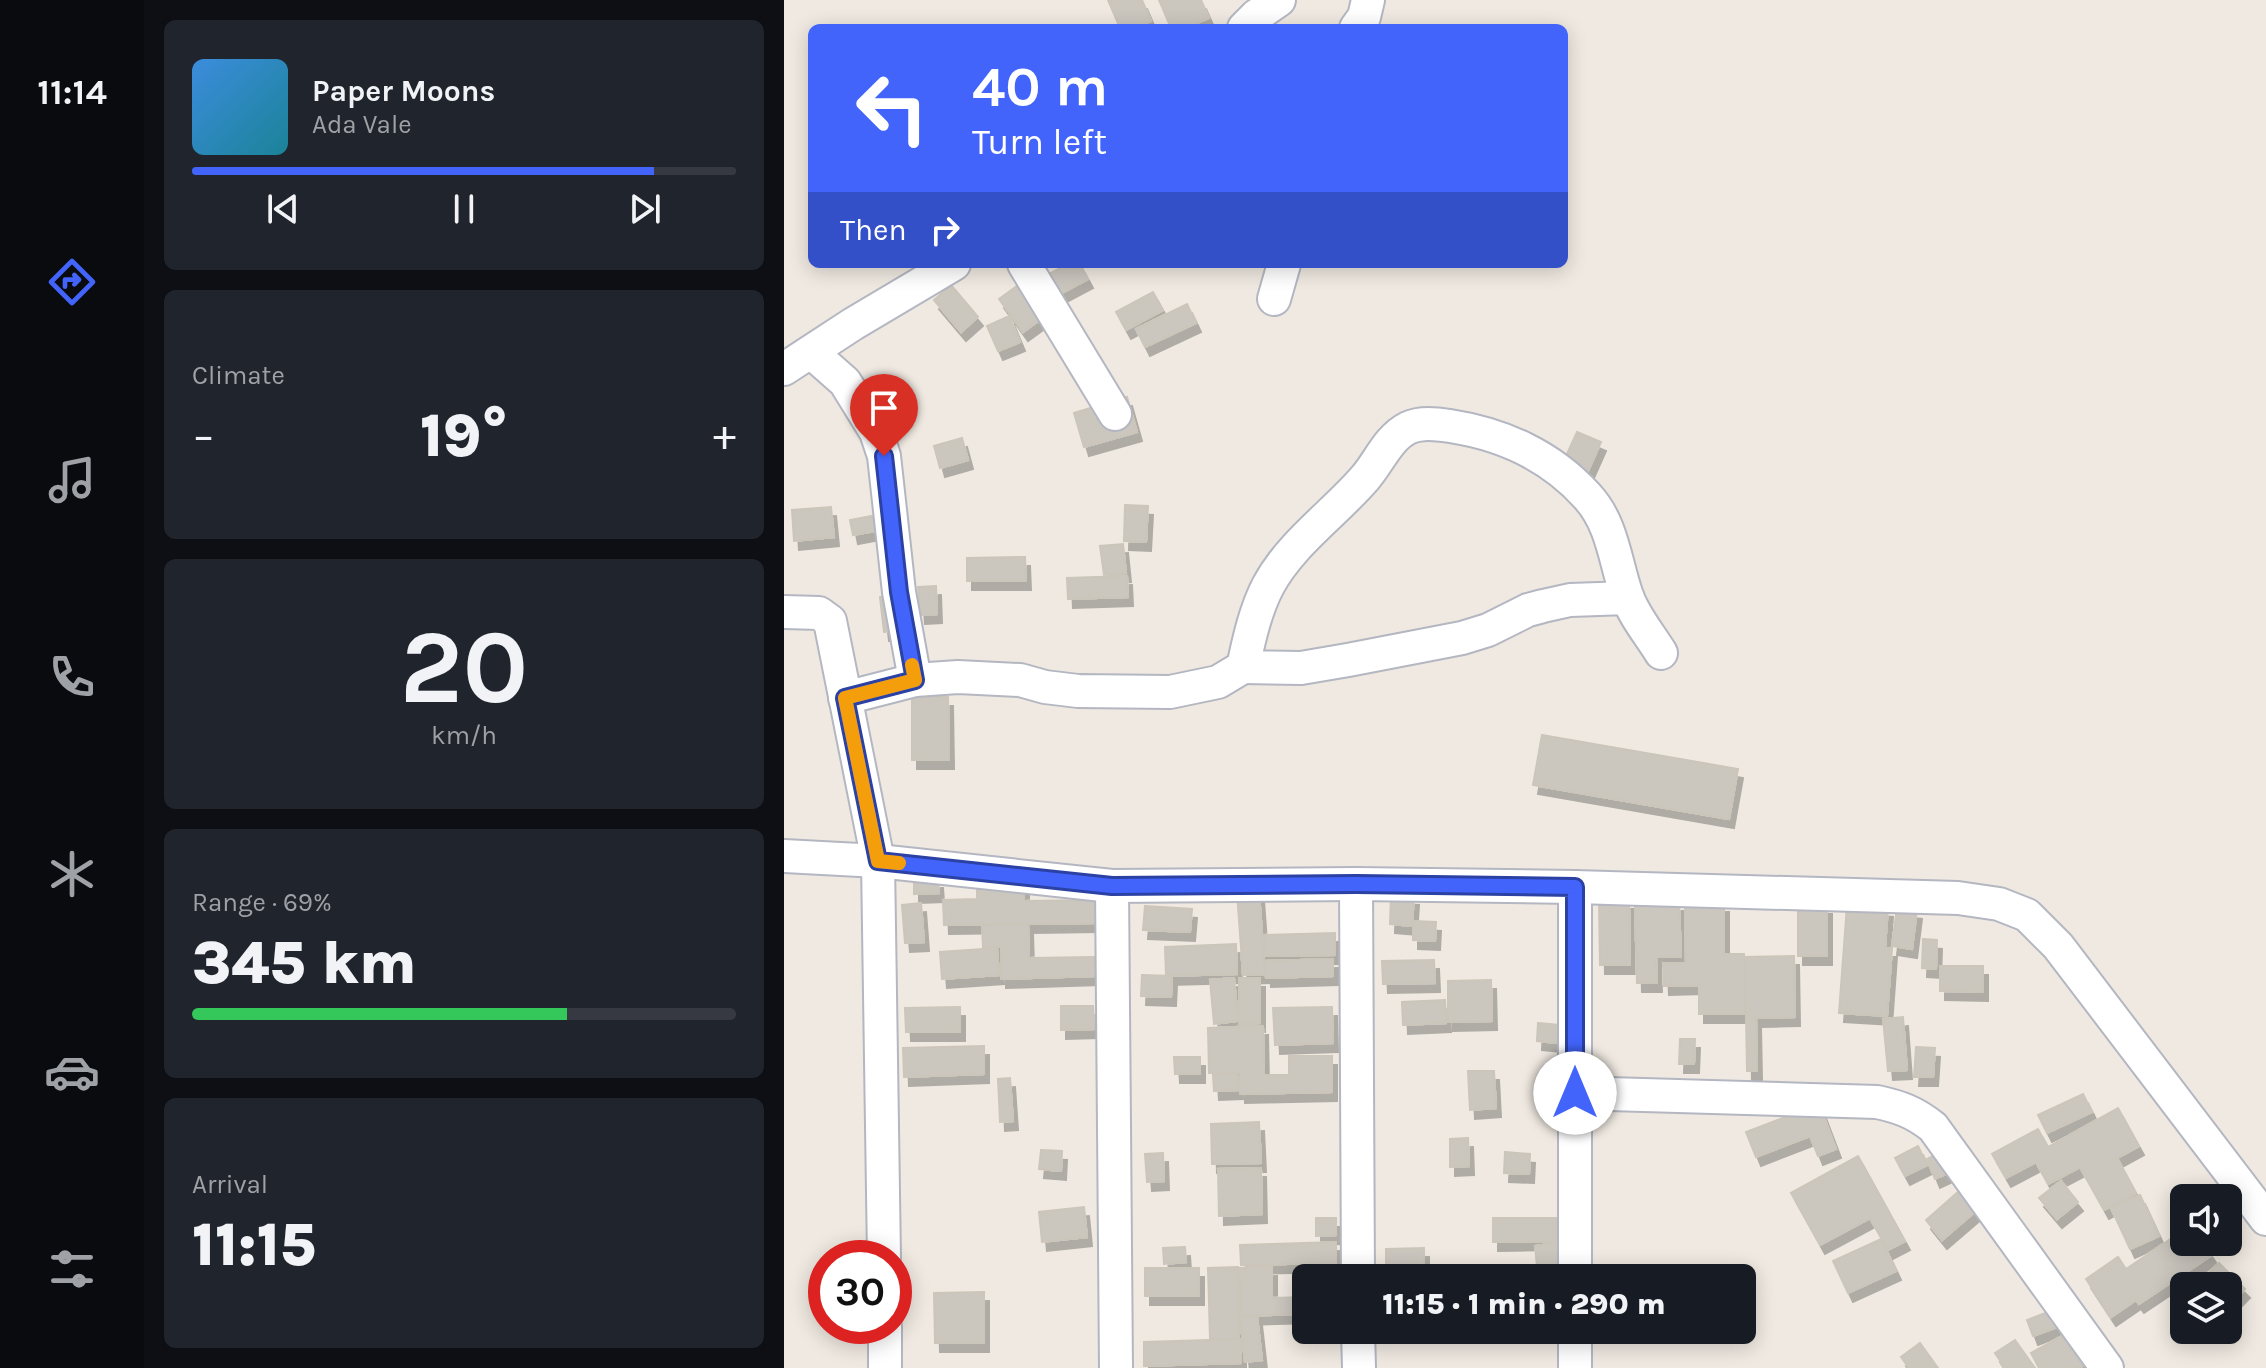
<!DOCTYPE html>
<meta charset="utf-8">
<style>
:root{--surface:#171b24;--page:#20242c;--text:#f1f3f6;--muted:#9ea1a6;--line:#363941;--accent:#4264fb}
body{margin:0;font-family:Karla,sans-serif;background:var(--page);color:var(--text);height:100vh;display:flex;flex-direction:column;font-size:30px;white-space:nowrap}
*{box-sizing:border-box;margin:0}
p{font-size:26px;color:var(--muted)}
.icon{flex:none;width:44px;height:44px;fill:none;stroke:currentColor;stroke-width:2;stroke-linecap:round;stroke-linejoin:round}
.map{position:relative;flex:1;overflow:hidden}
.panel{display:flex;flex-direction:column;gap:20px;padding:20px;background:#0d0f14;width:640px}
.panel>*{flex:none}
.banner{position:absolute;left:24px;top:24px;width:760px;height:244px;border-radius:12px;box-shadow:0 4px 20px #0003;background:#4264fb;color:#fff;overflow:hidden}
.fabs{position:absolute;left:1386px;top:1184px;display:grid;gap:16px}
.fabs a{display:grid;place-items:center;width:72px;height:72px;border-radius:12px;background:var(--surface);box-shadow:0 4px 20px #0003;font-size:40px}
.speed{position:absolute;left:24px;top:1240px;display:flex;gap:16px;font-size:40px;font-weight:700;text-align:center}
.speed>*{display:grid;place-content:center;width:104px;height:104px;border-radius:50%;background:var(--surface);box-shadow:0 4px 20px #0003;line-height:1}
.speed .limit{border:12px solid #d22;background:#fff;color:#111}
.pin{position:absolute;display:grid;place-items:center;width:68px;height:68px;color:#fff;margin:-82px -34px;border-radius:50% 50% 50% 0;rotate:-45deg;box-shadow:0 0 8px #0007}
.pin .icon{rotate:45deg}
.me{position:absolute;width:88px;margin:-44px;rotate:0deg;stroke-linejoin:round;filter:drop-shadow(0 0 6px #0008)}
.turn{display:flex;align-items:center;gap:28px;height:168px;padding:0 32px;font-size:36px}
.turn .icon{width:104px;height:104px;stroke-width:2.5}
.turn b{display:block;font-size:56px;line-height:68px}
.then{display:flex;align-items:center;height:76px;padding:0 32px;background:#0003;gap:16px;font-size:30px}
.big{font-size:60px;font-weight:800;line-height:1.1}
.panel .tile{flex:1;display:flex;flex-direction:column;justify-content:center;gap:12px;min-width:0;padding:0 28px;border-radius:12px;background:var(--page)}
.panel .dial{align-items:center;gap:0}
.dial b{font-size:104px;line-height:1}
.song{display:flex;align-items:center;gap:24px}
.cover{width:96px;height:96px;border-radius:12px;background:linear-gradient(135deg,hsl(210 70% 55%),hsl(190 70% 35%))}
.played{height:8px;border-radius:4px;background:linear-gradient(90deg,var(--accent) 85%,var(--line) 85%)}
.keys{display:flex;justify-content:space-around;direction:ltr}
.heat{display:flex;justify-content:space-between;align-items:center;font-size:44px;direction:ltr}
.charge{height:12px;border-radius:6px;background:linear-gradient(90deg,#34c759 69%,var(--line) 0)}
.trip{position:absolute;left:508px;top:1264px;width:464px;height:80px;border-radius:12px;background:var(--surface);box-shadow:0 4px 20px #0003;font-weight:800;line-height:80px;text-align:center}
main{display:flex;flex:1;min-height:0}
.dock{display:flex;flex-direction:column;width:144px;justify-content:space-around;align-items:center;background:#090b0e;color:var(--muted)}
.dock .icon{width:56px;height:56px}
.dock .active{color:var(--accent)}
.dock b{font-size:36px;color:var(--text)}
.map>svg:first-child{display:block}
</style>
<main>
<nav class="dock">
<b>11:14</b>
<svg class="icon active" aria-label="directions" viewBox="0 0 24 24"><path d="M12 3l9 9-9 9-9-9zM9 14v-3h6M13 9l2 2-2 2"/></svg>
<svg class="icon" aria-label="music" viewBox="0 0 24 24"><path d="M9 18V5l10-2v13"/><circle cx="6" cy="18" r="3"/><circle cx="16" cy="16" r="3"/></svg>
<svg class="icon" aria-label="phone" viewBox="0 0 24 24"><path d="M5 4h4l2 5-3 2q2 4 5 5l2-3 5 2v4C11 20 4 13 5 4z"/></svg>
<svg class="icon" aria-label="climate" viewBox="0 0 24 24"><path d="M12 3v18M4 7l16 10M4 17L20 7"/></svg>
<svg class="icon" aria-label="car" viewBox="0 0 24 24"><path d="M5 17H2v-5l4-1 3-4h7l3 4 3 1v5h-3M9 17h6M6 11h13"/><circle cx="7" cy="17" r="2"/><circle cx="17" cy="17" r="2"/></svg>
<svg class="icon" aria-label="filters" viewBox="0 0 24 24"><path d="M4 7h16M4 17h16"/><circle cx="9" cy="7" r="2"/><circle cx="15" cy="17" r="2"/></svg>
</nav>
<section class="panel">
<div class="tile">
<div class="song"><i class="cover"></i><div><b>Paper Moons</b><p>Ada Vale</p></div></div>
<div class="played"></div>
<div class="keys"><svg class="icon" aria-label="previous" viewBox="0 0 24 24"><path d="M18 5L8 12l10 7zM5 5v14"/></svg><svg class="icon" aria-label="pause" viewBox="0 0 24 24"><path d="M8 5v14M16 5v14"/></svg><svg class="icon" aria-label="next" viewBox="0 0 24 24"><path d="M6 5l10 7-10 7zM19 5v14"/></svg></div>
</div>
<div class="tile"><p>Climate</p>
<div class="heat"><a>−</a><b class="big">19°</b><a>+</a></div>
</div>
<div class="tile dial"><b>20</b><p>km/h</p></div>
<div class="tile"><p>Range · 69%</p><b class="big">345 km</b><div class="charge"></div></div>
<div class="tile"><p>Arrival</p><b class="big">11:15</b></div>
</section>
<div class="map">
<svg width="1482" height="1368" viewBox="0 0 1482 1368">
<defs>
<filter id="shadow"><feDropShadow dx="5" dy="9" stdDeviation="0" flood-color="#0004"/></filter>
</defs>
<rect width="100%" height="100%" fill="#efe9e1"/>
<g fill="#cbc7bf" stroke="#cbc5ba" stroke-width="2" filter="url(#shadow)">
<path d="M324 0H358L367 21 352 28H336Z"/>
<path d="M375 0H417L425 18 401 28H387Z"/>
<path d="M284 264H296L304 279 276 294 265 274Z"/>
<path d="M244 278 268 311 239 332 215 299Z"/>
<path d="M167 285 194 317 177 332 150 300Z"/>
<path d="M369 292 379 310 342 330 332 312Z"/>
<path d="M403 304 412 323 361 347 352 329Z"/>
<path d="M225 316 236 342 214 351 203 326Z"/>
<path d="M343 397 353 432 300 447 290 413Z"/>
<path d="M793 432 817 442 801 478 777 467Z"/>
<path d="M178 438 184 460 156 468 150 446Z"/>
<path d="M341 505 364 506 362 542 340 541Z"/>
<path d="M47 507 50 537 10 541 8 510Z"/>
<path d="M88 516 91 531 69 535 66 520Z"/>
<path d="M339 544 342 573 320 575 316 546Z"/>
<path d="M241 557 242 581H183V558Z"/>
<path d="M343 576 344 597 284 599 283 578Z"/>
<path d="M152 586 153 614 136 615 134 587Z"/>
<path d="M118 594 122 630 100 632 96 597Z"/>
<path d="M128 697H164L165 760H128Z"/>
<path d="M758 735 954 769 945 819 749 785Z"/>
<path d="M154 879 155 893 130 894V880Z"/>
<path d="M193 880H240V901L311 900V923L160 925 159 900 193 899Z"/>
<path d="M475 892 481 974 459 975 453 893Z"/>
<path d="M607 895 630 896 628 926 606 924Z"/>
<path d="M815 900H845L846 965H816Z"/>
<path d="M895 902 897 957H872L873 983H853L851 903Z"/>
<path d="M137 903 140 942 121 943 118 905Z"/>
<path d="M940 903V954H960L961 1014H915V985L880 986 879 963H902L901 904Z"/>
<rect x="1014" y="905" width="29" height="51"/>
<path d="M1063 905 1104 908 1101 948H1108L1103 1016 1055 1013Z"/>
<path d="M361 906 408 909 406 932 359 930Z"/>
<path d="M1113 908 1133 910 1128 949 1108 946Z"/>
<path d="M629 921 652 922 651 941 629 940Z"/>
<path d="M244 924 245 958 310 957 311 976 217 979V947H199L198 926Z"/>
<path d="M551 933V955L481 956V935Z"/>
<path d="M1139 939 1153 940 1152 969 1138 968Z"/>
<path d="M452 944 453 974 382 976 381 947Z"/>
<path d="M213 948 215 975 158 979 156 952Z"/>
<path d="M1010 956 1011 1017 972 1018 973 1071H963L961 957Z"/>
<path d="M549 959V976L482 978 481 961Z"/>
<path d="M650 960 651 983 599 984 598 961Z"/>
<path d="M1156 966H1199V992L1156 991Z"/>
<path d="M358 975 388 976 387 997 357 996Z"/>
<path d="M450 978 454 1021 430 1024 426 980Z"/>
<path d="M455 978H476V1023L455 1024Z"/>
<path d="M707 980 708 1021 664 1022V981Z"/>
<path d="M661 1000 662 1023 619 1025 618 1002Z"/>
<path d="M277 1006H309L310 1029 277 1030Z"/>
<path d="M176 1007V1032H122L121 1008Z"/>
<path d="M548 1007 549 1043 491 1045 489 1008Z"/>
<path d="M1119 1017 1123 1070 1104 1071 1099 1019Z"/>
<path d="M754 1023 775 1025 773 1043 753 1041Z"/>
<path d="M479 1026 480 1075H505V1056H548V1092L456 1094V1072L425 1073 424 1028Z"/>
<path d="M896 1039H911L910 1064H895Z"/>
<path d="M200 1046V1074L120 1077 119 1048Z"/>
<path d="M1132 1047 1151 1048 1149 1077H1130Z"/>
<path d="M390 1057H416V1074H391Z"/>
<path d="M684 1071H710L712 1108 686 1110Z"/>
<path d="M453 1074 454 1090 430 1091 429 1075Z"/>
<path d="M226 1078 229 1121 216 1122 214 1079Z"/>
<path d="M1299 1094 1308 1112 1263 1133 1254 1115Z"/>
<path d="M1035 1104 1052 1149 1034 1156 1026 1136 972 1157 962 1132Z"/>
<path d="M1334 1108 1355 1146 1333 1158 1352 1193 1320 1210 1296 1167 1264 1184 1252 1162 1222 1178 1208 1154 1254 1129 1264 1147Z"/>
<path d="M475 1122 477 1163 428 1164 427 1124Z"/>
<path d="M684 1138 685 1166 666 1167V1139Z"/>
<path d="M1134 1146 1143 1165 1121 1176 1111 1158Z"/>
<path d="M257 1150 278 1151 277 1171 255 1169Z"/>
<path d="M1161 1150 1170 1170 1151 1179 1143 1159Z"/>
<path d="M721 1152 746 1154 745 1174 720 1173Z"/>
<path d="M379 1153 380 1181 363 1182 361 1154Z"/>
<path d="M1074 1156 1121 1241 1104 1250 1086 1218 1036 1245 1007 1193Z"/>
<path d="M477 1168 478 1214 435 1216 434 1169Z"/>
<path d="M1277 1181 1294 1202 1273 1219 1255 1198Z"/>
<path d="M1183 1184 1200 1204 1158 1240 1142 1220Z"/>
<path d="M1356 1195 1375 1236 1346 1249 1327 1208Z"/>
<path d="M300 1207 303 1237 258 1242 255 1212Z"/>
<path d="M532 1218H552V1235L532 1236Z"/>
<path d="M709 1218H772V1241L709 1242Z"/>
<path d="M1400 1230V1242H1419L1428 1255 1355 1304 1352 1300 1327 1317 1302 1279 1334 1257 1342 1269Z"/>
<path d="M1097 1239 1112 1271 1064 1293 1049 1261Z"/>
<path d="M552 1242V1263L457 1265 456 1245Z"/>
<path d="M772 1243 774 1263 753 1266 751 1246Z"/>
<path d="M401 1247 402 1262 380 1264 379 1248Z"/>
<path d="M640 1248V1267H602V1249Z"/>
<path d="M1435 1263 1461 1289 1444 1306V1286H1411Z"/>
<path d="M454 1267 455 1339H426L424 1268Z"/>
<path d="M488 1267V1298L522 1297V1314L457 1316 456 1268Z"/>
<rect x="361" y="1268" width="54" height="28"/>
<path d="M200 1292V1343H151L150 1293Z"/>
<path d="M1272 1309 1279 1325 1249 1336 1243 1320Z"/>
<path d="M473 1316 478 1360 461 1362 456 1317Z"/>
<path d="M1287 1331 1304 1363 1295 1368H1255L1247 1353Z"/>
<path d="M457 1339V1363L360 1366V1342Z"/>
<path d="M1231 1340 1251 1368H1221L1211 1353Z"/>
<path d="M1136 1343 1154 1368H1125L1117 1357Z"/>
</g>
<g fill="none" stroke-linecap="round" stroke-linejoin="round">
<defs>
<g id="street">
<path d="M460 28 472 16 495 0"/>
<path d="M572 28 580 17 584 0"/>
<path d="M240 264 331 414"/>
<path d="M490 299 500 264"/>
<path d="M27 352 61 382 92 432 100 456 115 592 131 680"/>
<path d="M0 369 69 324 170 264"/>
<path d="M844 598 786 600 759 606 744 610 704 630 678 638 564 660 517 668 459 667C465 640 471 611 484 586 507 543 550 514 581 478 595 462 604 438 624 428 637 422 652 424 666 426 718 434 767 456 803 496 829 524 831 562 843 596 850 616 866 635 877 653"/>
<path d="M0 612 35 613 46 621 94 861 100 1258"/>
<path d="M61 698 131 680 174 677 236 680 261 687 294 691 386 692 434 682 459 667"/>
<path d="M0 856 94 861 328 886 572 884 791 887 1174 898 1215 904 1243 915 1274 946 1482 1219"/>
<path d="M572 884 574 1278"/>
<path d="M328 886 332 1368"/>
<path d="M791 1093 1093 1102C1116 1107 1130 1112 1149 1127L1323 1368"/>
<path d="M791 1278V887"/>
<path d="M101 1326V1368"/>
<path d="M574 1330 575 1368"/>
<path d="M791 1330V1368"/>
</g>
</defs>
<use href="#street" stroke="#b4b7c1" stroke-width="36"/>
<use href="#street" stroke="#fff" stroke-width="32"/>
</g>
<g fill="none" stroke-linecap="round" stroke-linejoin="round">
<defs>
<path id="route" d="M100 456 115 592 131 680 61 698 94 861 328 886 572 884 791 887V1093"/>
</defs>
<use href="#route" stroke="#2b41a3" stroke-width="20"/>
<use href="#route" stroke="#4264fb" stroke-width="14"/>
<path stroke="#f59e0b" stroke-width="14" d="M115 863 94 861 61 698 131 680 128 665"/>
</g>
</svg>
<div class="fabs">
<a><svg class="icon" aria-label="sound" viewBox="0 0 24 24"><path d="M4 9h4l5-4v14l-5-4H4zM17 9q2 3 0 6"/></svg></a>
<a><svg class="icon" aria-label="layers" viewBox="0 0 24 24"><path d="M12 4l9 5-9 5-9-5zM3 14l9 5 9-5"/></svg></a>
</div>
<div class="speed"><div class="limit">30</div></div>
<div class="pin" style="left:100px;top:456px;background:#d93025"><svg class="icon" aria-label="arrive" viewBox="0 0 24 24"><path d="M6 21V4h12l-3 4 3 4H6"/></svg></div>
<svg class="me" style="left:791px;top:1093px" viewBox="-20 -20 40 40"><circle r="19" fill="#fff"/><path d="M0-13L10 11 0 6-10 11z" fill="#4264fb"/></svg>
<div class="trip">11:15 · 1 min · 290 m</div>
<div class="banner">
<div class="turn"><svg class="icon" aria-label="left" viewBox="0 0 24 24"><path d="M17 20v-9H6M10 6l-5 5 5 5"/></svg><div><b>40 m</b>Turn left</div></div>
<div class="then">Then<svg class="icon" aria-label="right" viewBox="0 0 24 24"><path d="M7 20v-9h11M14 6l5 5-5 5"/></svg></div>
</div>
</div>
</main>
